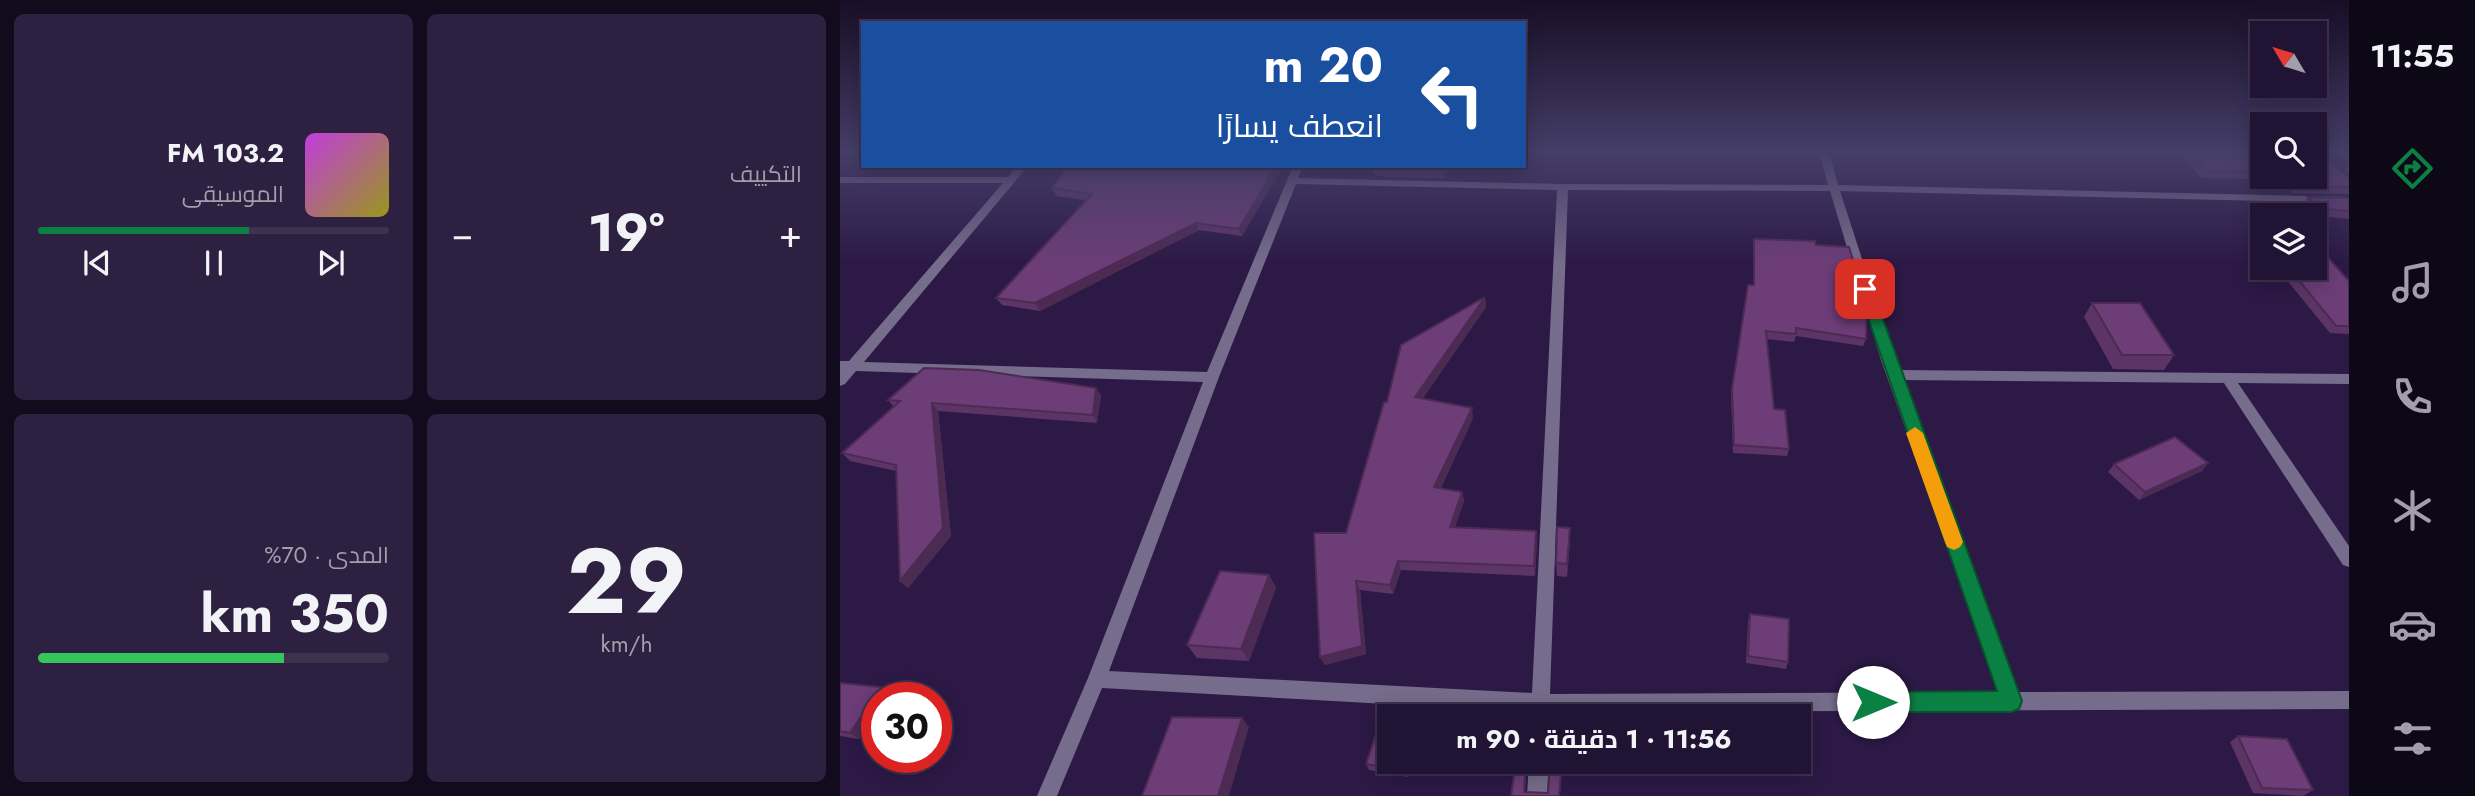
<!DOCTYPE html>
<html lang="ar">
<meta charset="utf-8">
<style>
:root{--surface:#211334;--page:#2d2040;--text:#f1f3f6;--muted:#a29eac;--line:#3e324f;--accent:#0b8043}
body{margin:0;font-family:Jost,Cairo,sans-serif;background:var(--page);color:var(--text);direction:rtl;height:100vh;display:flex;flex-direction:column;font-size:26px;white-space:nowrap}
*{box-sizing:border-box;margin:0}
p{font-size:23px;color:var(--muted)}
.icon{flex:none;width:38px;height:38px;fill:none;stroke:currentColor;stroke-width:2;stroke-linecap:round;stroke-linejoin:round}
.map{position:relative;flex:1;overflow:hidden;direction:ltr}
.panel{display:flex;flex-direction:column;gap:14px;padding:14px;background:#120a1d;width:840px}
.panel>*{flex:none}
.hud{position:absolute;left:21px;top:21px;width:665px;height:147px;border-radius:0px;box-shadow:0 4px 18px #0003,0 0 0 2px var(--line);direction:rtl;background:#1a4fa0;color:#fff;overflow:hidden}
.needle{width:46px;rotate:308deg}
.controls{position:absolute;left:1410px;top:21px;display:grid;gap:14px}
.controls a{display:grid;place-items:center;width:77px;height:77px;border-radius:0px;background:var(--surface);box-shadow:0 4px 18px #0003,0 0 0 2px var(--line);font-size:35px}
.speed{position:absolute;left:21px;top:682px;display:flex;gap:14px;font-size:35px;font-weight:700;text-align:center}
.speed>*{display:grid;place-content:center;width:91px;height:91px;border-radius:50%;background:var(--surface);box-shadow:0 4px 18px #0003,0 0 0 2px var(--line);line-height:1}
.speed .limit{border:10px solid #d22;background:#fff;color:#111}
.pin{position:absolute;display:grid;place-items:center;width:60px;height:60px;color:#fff;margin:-30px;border-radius:14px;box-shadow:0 4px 10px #0006}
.me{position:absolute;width:77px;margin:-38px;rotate:90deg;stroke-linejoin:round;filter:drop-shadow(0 0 5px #0008)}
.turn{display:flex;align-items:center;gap:24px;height:147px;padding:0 28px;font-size:32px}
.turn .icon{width:91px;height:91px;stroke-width:2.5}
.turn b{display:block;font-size:49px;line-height:60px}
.big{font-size:52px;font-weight:700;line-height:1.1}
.panel .widget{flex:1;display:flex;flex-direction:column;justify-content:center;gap:10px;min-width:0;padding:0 24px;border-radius:10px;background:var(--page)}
.panel .dial{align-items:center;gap:0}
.dial b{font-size:91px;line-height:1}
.song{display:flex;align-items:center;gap:21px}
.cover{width:84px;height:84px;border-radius:10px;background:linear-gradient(135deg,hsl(290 70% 55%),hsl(60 70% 35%))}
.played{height:7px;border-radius:4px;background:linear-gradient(90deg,var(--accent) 60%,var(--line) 60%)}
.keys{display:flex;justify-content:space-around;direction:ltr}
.heat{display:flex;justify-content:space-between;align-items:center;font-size:38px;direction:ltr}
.charge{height:10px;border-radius:5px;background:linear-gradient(90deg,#34c759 70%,var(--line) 0)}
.panel .tiles{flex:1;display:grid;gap:14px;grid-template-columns:repeat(2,1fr)}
.trip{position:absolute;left:537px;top:704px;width:434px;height:70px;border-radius:0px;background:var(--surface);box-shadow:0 4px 18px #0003,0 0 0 2px var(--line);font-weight:700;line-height:70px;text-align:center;direction:rtl}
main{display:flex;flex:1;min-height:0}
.tabs{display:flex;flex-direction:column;width:126px;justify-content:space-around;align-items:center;background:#0d0815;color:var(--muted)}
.tabs .icon{width:49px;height:49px}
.tabs .active{color:var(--accent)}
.tabs b{font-size:32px;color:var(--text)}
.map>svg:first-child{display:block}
</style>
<main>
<nav class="tabs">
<b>11:55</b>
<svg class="icon active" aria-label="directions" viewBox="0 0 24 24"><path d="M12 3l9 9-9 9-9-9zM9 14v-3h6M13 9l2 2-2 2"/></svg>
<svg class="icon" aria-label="music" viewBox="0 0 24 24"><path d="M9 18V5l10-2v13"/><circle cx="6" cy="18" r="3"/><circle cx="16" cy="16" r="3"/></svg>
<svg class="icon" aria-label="phone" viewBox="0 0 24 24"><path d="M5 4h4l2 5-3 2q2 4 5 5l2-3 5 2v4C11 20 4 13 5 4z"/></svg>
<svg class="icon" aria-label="climate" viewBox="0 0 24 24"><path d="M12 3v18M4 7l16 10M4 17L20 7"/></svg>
<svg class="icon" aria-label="car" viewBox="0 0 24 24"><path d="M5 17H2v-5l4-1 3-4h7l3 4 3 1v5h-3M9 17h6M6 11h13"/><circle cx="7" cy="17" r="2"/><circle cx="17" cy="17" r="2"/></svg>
<svg class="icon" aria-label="filters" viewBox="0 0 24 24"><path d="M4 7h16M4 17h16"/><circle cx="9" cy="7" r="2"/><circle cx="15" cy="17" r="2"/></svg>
</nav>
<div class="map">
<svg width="1509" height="796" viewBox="0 0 1509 796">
<rect width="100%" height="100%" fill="#2c1946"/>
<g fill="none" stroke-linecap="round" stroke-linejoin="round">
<g fill="#766c8b" fill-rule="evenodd">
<path d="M979 152H989L998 185 1509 197V203L1000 191 1058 370 1509 374V384L1398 383 1509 546V567L1503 565 1384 383 1061 380 1177 692 1509 691V709L710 712 709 716H691V712L262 688 217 796H197L248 678 363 382 16 371 5 384 0 386V361H9L163 183H0V177H168L177 166H188L24 362 367 372 453 166H463L458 178 723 184 988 185ZM456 184 717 190 692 693 269 671 379 377ZM728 190 990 191 1041 360 1159 692 710 694Z"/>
<path d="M1475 152H1481L1509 178V187L1505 186 1475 158Z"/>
<path d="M689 761H709L707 796H687Z"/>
</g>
</g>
<g fill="#5d3466">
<path d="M1339 152H1423V177H1475L1509 178V194L1453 193 1441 180 1361 178Z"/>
<path d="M1509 164V175L1504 170Z"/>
<path d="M228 166H439L440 171 402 236 359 230 200 311 162 305 156 298 246 200 216 196 212 188Z"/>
<path d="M533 166H608L604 178 546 177 534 174Z"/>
<path d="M1468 197 1509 198V219L1472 215 1463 205Z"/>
<path d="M914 239 976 245 1026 339 1023 346 956 336 954 342 926 339 934 409 949 449 947 456 893 453 891 396 908 285H913V246Z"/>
<path d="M1437 268H1475L1509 281V334L1490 333Z"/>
<path d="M645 297 646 307 583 398 633 418 601 488 622 492 624 501 615 527 697 540 695 576 561 570 553 594 520 590 526 654 485 665 480 657 506 533 547 402Z"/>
<path d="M1252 303 1334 355 1324 370 1273 369 1244 317Z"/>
<path d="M256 388 261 396 257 423 98 411 111 536 68 588 60 581 56 471 10 461 2 453 54 407 48 400Z"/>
<path d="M1368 463 1362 471 1299 500 1268 472 1274 464Z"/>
<path d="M730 528V541L727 577 717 576 716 563Z"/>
<path d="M429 575 436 588 409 661 357 658 347 645Z"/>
<path d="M910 614 948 662 946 669 906 663 908 621Z"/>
<path d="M0 683 50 694 47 698H37V713L19 739 0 736Z"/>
<path d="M1398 736 1473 790 1463 796 1413 793 1390 742Z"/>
<path d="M550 761H573L568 777 529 770 526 764Z"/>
</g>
<g fill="#4c2b53">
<path d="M436 166H439L440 171 402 236 399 229Z"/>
<path d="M604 166H608L604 178 603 171Z"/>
<path d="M356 223 359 230 200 311 195 303Z"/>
<path d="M645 297 646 307 577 407 575 397Z"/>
<path d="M256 388 261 396 257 423 253 415Z"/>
<path d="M92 403 98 411 111 536 68 588 60 581Z"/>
<path d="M632 408 633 418 597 497 594 487Z"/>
<path d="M1368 463 1362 471 1299 500 1305 492Z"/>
<path d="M622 492 624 501 612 536 610 527Z"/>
<path d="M730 528V541L727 577V564Z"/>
<path d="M696 531 697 540 695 576 694 566Z"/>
<path d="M558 561 561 570 553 594 550 585Z"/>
<path d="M429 575 436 588 409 661 401 649Z"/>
<path d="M516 581 520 590 526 654 485 665 480 657Z"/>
<path d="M41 687 50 694 47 698H37V713L19 739 10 733Z"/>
<path d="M402 718 409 727 389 796H378Z"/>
<path d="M569 761H573L568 777 566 771Z"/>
<path d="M686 761H687L685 796 684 792Z"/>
<path d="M722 761H723L720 796H719Z"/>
</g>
<g fill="#6c3d77" stroke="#4c2b53" stroke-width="2">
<path d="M1349 152H1423V172L1365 171Z"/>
<path d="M1475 159 1487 160 1509 178V187L1458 186 1450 177H1475Z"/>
<path d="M228 166H436L399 229 356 223 195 303 156 298 252 194 212 188Z"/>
<path d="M533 166H604L603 171 544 170Z"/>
<path d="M1468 197 1509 198V211L1478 208Z"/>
<path d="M914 239 975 241 976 245 1009 247 1027 307 1026 339 956 328V334L926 331 934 409 945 410 949 449 894 445 892 389 908 285H914Z"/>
<path d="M1475 245 1478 246 1509 281V326H1496L1449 268H1475Z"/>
<path d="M645 297 575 397 632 408 594 487 622 492 610 527 696 531 694 566 558 561 550 585 516 581 522 646 480 657 474 533H506L544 402H547L561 345Z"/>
<path d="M1252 303H1300L1334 355H1282Z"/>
<path d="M84 368 139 370 256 388 253 415 92 403 103 528 60 581 56 465 2 453 60 401 48 400Z"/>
<path d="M1335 437 1368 463 1305 492 1274 464Z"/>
<path d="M717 527 730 528 727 564 716 563Z"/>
<path d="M380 571 429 575 401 649 347 645Z"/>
<path d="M910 614 949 619 948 662 908 656Z"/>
<path d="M0 683 41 687 10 733 0 731Z"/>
<path d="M332 717 402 718 378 796H302Z"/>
<path d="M540 723 550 724V761H569L566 771 526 764Z"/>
<path d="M1398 736 1447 739 1473 790 1422 788Z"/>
<path d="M676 761H686L684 792 708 793 710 761H722L719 796H671Z"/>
</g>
<linearGradient id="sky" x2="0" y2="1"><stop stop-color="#180e26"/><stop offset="0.58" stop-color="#453e68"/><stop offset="1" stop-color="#453e68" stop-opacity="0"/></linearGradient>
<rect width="1509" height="263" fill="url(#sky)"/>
<path fill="#0b8043" stroke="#07532c" stroke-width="2" d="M1025 285 1032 289 1182 701 1179 709 1171 712H1033L1025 709 1022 702 1025 695 1033 692 1157 691 1018 289Z"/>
<path fill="#f59e0b" d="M1075 427 1083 433 1123 542 1120 547 1114 550 1107 547 1105 542 1066 433Z"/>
</svg>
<div class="controls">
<a><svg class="needle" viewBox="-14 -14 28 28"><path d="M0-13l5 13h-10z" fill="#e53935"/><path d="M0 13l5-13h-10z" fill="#a29eac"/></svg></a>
<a><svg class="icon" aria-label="search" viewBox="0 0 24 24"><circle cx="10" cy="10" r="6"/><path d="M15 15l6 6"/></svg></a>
<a><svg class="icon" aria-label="layers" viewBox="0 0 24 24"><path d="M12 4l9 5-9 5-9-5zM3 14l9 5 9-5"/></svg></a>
</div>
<div class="speed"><div class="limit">30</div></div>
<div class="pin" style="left:1025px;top:289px;background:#d93025"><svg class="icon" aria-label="arrive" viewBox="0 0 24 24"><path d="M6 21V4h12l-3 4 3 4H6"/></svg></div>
<svg class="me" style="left:1033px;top:702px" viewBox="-20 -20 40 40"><circle r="19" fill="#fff"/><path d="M0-13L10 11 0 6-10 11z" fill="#0b8043"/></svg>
<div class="trip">11:56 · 1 دقيقة · 90 m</div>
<div class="hud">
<div class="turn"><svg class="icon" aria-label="left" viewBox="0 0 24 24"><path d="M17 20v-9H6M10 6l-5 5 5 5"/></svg><div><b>20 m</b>انعطف يسارًا</div></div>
</div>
</div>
<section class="panel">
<div class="tiles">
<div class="widget"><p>التكييف</p>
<div class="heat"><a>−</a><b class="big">19°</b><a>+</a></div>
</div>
<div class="widget">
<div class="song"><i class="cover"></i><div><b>103.2 FM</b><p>الموسيقى</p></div></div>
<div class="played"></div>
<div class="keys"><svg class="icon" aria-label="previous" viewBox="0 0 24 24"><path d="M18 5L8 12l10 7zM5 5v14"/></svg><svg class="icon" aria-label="pause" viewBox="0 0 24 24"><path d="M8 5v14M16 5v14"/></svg><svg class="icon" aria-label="next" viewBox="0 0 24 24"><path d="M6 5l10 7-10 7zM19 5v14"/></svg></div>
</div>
<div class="widget dial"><b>29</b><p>km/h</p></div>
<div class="widget"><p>المدى · 70%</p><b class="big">350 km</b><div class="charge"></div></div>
</div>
</section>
</main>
